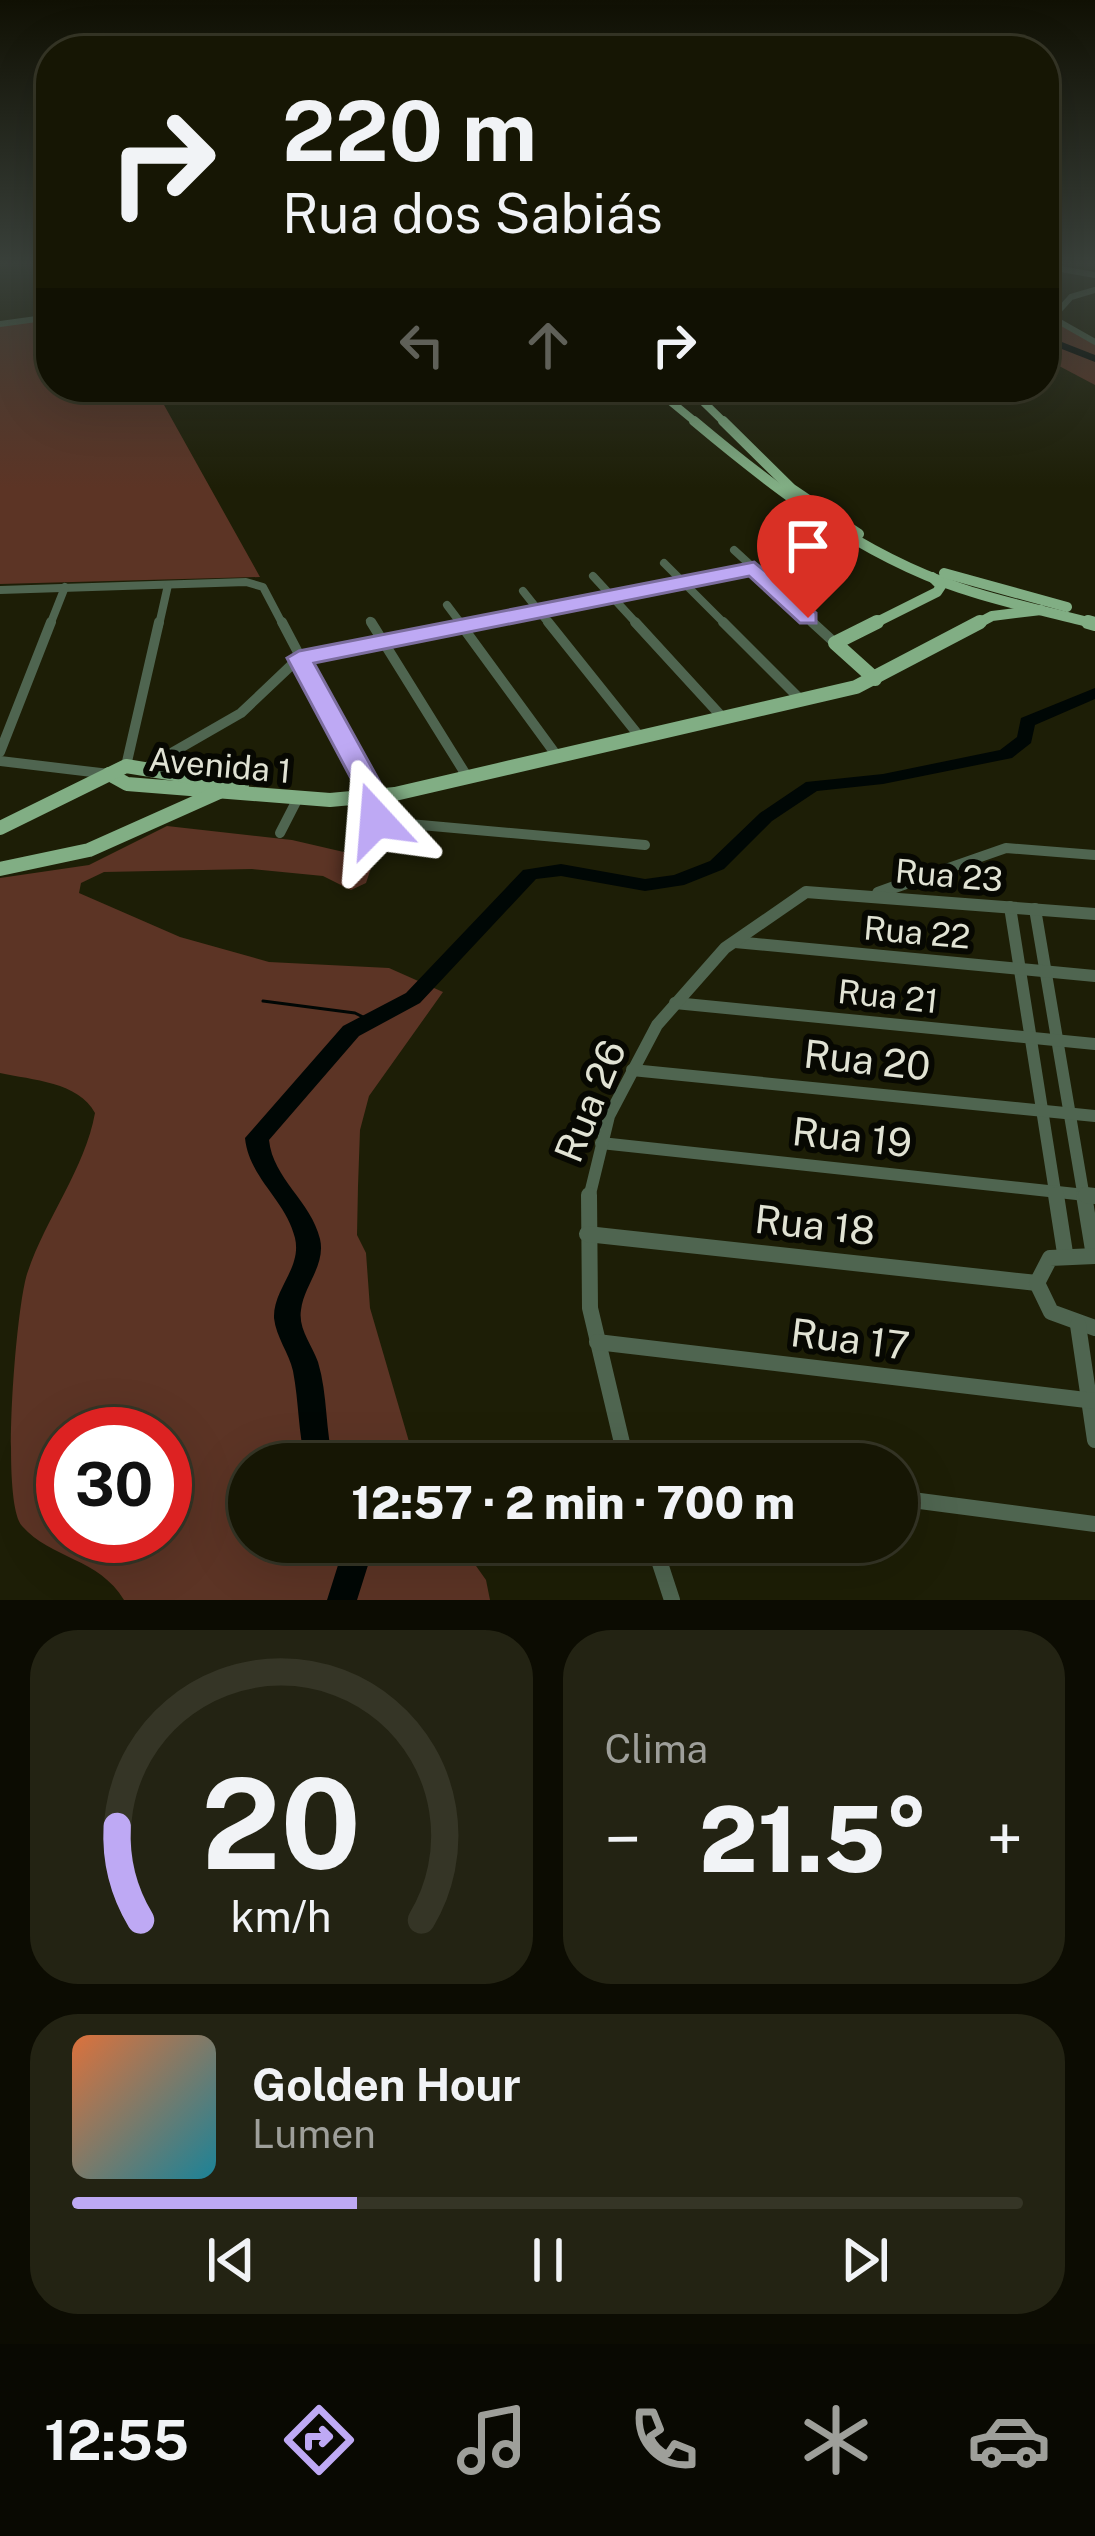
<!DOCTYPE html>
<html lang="pt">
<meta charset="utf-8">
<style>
:root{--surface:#161604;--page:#232313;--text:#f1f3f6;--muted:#9e9f9a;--line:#353526;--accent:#bea9f4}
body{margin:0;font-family:"Public Sans",sans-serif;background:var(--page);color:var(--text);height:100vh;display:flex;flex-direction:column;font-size:45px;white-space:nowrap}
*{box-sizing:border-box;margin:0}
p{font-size:39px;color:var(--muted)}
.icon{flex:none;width:66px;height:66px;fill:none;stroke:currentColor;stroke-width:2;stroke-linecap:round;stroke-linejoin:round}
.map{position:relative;height:1600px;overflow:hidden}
.drawer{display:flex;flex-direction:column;gap:30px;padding:30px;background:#0c0c02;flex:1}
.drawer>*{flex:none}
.banner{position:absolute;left:36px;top:36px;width:1023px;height:366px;border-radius:48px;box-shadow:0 12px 48px #0002,0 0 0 3px var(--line);background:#161604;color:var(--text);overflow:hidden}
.speed{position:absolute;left:36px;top:1407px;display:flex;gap:24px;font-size:60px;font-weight:700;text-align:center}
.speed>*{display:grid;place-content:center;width:156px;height:156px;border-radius:50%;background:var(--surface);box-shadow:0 12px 48px #0002,0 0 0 3px var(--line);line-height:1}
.speed .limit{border:18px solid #d22;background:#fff;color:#111}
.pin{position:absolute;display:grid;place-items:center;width:102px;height:102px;color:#fff;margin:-123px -51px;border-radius:50% 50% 50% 0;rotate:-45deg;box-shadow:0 0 12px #0007}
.pin .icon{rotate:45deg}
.me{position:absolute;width:132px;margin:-66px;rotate:341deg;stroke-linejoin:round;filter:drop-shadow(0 0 9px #0008)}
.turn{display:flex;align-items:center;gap:42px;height:252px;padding:0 48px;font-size:54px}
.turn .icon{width:156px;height:156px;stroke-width:2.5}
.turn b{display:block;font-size:84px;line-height:102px}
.lanes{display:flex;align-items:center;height:114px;padding:0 48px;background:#0003;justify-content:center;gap:60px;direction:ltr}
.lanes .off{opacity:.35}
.big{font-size:90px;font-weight:800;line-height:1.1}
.drawer .widget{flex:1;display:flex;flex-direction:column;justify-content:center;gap:18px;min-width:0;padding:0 42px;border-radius:48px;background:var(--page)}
.drawer .dial{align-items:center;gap:0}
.dial svg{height:312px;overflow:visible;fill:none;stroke:var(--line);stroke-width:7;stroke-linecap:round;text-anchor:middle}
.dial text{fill:var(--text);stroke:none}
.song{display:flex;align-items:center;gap:36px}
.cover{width:144px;height:144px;border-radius:18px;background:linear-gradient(135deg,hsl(20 70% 55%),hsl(190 70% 35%))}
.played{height:12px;border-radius:6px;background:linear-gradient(90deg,var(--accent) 30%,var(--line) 30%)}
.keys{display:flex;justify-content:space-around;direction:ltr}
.heat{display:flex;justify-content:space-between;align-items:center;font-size:66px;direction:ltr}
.drawer .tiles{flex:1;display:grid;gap:30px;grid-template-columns:1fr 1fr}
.widget:last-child{grid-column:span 2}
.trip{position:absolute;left:228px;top:1443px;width:690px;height:120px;border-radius:60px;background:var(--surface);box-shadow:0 12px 48px #0002,0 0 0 3px var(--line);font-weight:800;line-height:120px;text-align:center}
.menu{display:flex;height:192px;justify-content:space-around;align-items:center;background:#090902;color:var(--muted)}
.menu .icon{width:84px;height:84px}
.menu .active{color:var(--accent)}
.menu b{font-size:54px;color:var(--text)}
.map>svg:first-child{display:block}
</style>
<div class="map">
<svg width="1095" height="1600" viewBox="0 0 1095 1600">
<rect width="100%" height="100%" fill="#1d1e06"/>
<g fill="#5c3425" fill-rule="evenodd">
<path d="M1044 315 1095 342V385L1044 358Z"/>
<path d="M51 319V387H154L260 577 0 584V326Z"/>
<path d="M167 826 292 840 374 859 366 883 351 890 323 876 252 869 104 872 81 883 79 893 180 937 269 962 389 968 443 992 369 1096 360 1130 358 1186 357 1235 366 1253 370 1308 410 1445 425 1464H249V1542H459L486 1580 490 1600H124C99 1558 51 1559 22 1526 0 1501 16 1309 27 1274 45 1219 85 1169 95 1113 79 1082 32 1080 0 1073V878L89 865ZM63 1434H165V1536H63Z"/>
</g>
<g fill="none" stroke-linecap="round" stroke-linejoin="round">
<path stroke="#000705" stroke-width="3" d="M263 1001 355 1013 369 1020"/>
<g fill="#000705" fill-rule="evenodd">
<path d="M1044 335 1095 355V362L1044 342Z"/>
<path d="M1095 688V699L1035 725 1031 743 1012 758 883 784 817 791 772 821 724 869 684 885 645 891 561 876 536 879 420 1003 359 1036 269 1140C273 1179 311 1201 320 1239 326 1265 304 1285 301 1310 298 1329 312 1345 318 1362 328 1395 325 1431 334 1464H306C298 1433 299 1402 293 1371 289 1353 276 1337 274 1318 273 1289 302 1268 295 1238 286 1200 249 1178 245 1138L343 1026 406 993 523 870 561 864 645 879 674 875 710 861 760 813 806 782 883 774 1000 750 1017 737 1021 718Z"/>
<path d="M332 1542H362L369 1562 357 1600H327L339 1562Z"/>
</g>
<g stroke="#4f6550" stroke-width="6">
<path d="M1044 266 1095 275"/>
<path d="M1044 313 1095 342"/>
<path d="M1053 317 1071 297 1095 290"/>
<path d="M0 324 51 317"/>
</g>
<g stroke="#4f6550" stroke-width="8">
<path d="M734 550 816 625"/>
<path d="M664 563 726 625"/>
<path d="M593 576 638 625"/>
<path d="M0 590 246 582 263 587 283 625"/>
<path d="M523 591 550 625"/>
<path d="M447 605 462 625"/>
<path d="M370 621 373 625"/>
<path d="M50 625 65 587"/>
<path d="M159 625 168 585"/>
<path d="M467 625 754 569"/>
</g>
<g stroke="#4f6550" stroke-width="10">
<path d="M282 622 374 797 376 821 361 848"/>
<path d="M371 622 468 778"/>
<path d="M459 622 557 756"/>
<path d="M548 622 640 737"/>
<path d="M635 622 723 718"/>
<path d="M723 622 801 700"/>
<path d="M812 622 835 643"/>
<path d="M0 752 51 622"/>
<path d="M0 761 109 774"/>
<path d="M126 766 159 622"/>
<path d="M147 767 241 713 299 658 482 622"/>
<path d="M376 821 645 845"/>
<path d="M280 833 298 798"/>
<path d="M920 878 1006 848 1095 855"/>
</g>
<g stroke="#4f6550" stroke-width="12">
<path d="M878 893 928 875"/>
<path d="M1010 907 1056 1198"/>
<path d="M1035 909 1084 1198"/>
<path d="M735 942 1095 976"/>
<path d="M675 1003 1095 1044"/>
<path d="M632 1070 1095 1116"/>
<path d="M601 1143 1095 1196"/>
<path d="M589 1198 609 1116 657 1025 725 948 806 892 1095 914"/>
</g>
<g stroke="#4f6550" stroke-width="16">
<path d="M589 1195 590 1308 627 1464"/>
<path d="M1056 1195 1065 1253"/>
<path d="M1084 1195 1094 1256"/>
<path d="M1086 1195 1095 1196"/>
<path d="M587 1234 1037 1283"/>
<path d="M1095 1256 1050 1258 1037 1283 1051 1312 1095 1328"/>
<path d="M1078 1325 1095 1440"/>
<path d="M597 1342 1095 1401"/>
<path d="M897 1498 1095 1524"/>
<path d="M653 1542 672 1600"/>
</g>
<g stroke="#81ae84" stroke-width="8">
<path d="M653 387 698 424"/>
<path d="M688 387 726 424"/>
</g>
<g stroke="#81ae84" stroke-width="10">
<path d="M694 421C775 489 859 554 960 588 1004 603 1050 612 1095 624"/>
<path d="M723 421 792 489 859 534"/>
<path d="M944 573 1067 607"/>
<path d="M871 625 937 592 941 586 932 577"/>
<path d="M975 625 992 616 1041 610"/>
</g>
<g stroke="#81ae84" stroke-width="14">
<path d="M1088 622 1095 624"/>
<path d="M875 679 835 643 877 622"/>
<path d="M109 774 127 784 330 800 395 794 856 687 980 622"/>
<path d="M0 828 126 766 242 785"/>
<path d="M0 869 89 850 219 792"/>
</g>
</g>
<linearGradient id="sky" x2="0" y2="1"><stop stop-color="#101003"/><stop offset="0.54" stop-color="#3a413b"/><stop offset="1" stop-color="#3a413b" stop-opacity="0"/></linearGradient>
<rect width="1095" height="488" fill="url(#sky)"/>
<path fill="#bea9f4" stroke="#7c6e9f" stroke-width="3" d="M754 562 816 613V623H800L749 576 314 663 388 797 390 820 376 829 362 820 361 797 287 658 299 651Z"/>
<g text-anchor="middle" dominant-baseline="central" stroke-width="12" stroke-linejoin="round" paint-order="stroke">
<g font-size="33" fill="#e1e3d4" stroke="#070802">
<text transform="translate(220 765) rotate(5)">Avenida 1</text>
<text transform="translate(949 875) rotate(5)">Rua 23</text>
<text transform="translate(917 932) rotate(5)">Rua 22</text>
<text transform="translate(888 996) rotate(6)">Rua 21</text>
</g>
<g font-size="39" fill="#e1e3d4" stroke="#070802">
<text transform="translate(867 1060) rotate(6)">Rua 20</text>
<text transform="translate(590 1101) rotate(-68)">Rua 26</text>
<text transform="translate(852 1137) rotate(6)">Rua 19</text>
<text transform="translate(815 1225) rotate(6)">Rua 18</text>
<text transform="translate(850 1339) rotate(7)">Rua 17</text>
</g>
</g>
</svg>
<div class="speed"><div class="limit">30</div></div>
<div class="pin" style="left:808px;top:618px;background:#d93025"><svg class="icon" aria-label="arrive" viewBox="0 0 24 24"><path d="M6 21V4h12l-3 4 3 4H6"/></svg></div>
<svg class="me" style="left:376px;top:820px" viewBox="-20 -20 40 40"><path d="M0-17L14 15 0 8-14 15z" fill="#bea9f4" stroke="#fff" stroke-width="4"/></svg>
<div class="trip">12:57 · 2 min · 700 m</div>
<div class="banner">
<div class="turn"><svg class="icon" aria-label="right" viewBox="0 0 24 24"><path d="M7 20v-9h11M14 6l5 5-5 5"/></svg><div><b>220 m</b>Rua dos Sabiás</div></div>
<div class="lanes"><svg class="icon off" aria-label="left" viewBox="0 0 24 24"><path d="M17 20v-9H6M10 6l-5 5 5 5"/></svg><svg class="icon off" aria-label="ahead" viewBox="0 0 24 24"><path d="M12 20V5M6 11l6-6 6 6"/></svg><svg class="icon" aria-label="right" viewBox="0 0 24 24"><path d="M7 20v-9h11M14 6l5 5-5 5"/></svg></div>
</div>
</div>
<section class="drawer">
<div class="tiles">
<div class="widget dial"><svg viewBox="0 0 100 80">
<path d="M14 69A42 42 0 1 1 86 69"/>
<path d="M14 69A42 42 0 0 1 8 45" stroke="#bea9f4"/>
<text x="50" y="56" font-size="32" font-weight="700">20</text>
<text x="50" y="72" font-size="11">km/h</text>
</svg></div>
<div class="widget"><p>Clima</p>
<div class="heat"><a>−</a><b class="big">21.5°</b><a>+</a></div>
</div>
<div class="widget">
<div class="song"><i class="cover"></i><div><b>Golden Hour</b><p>Lumen</p></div></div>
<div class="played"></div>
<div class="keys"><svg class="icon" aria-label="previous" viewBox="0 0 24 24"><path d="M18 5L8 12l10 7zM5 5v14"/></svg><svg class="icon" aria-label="pause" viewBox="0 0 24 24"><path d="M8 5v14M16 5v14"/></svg><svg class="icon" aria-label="next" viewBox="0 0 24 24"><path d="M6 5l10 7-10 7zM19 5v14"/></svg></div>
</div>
</div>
</section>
<nav class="menu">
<b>12:55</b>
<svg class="icon active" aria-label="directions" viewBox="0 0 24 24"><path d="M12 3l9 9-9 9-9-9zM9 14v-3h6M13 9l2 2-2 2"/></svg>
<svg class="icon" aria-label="music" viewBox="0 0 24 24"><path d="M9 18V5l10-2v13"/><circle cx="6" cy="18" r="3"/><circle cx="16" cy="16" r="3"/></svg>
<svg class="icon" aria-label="phone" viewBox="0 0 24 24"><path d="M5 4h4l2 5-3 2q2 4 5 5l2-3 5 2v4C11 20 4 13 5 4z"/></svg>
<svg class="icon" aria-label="climate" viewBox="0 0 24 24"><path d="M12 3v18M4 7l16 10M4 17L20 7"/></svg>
<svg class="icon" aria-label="car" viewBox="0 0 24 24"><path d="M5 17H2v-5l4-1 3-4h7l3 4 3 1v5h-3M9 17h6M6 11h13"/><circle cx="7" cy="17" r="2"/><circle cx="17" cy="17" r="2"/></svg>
</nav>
